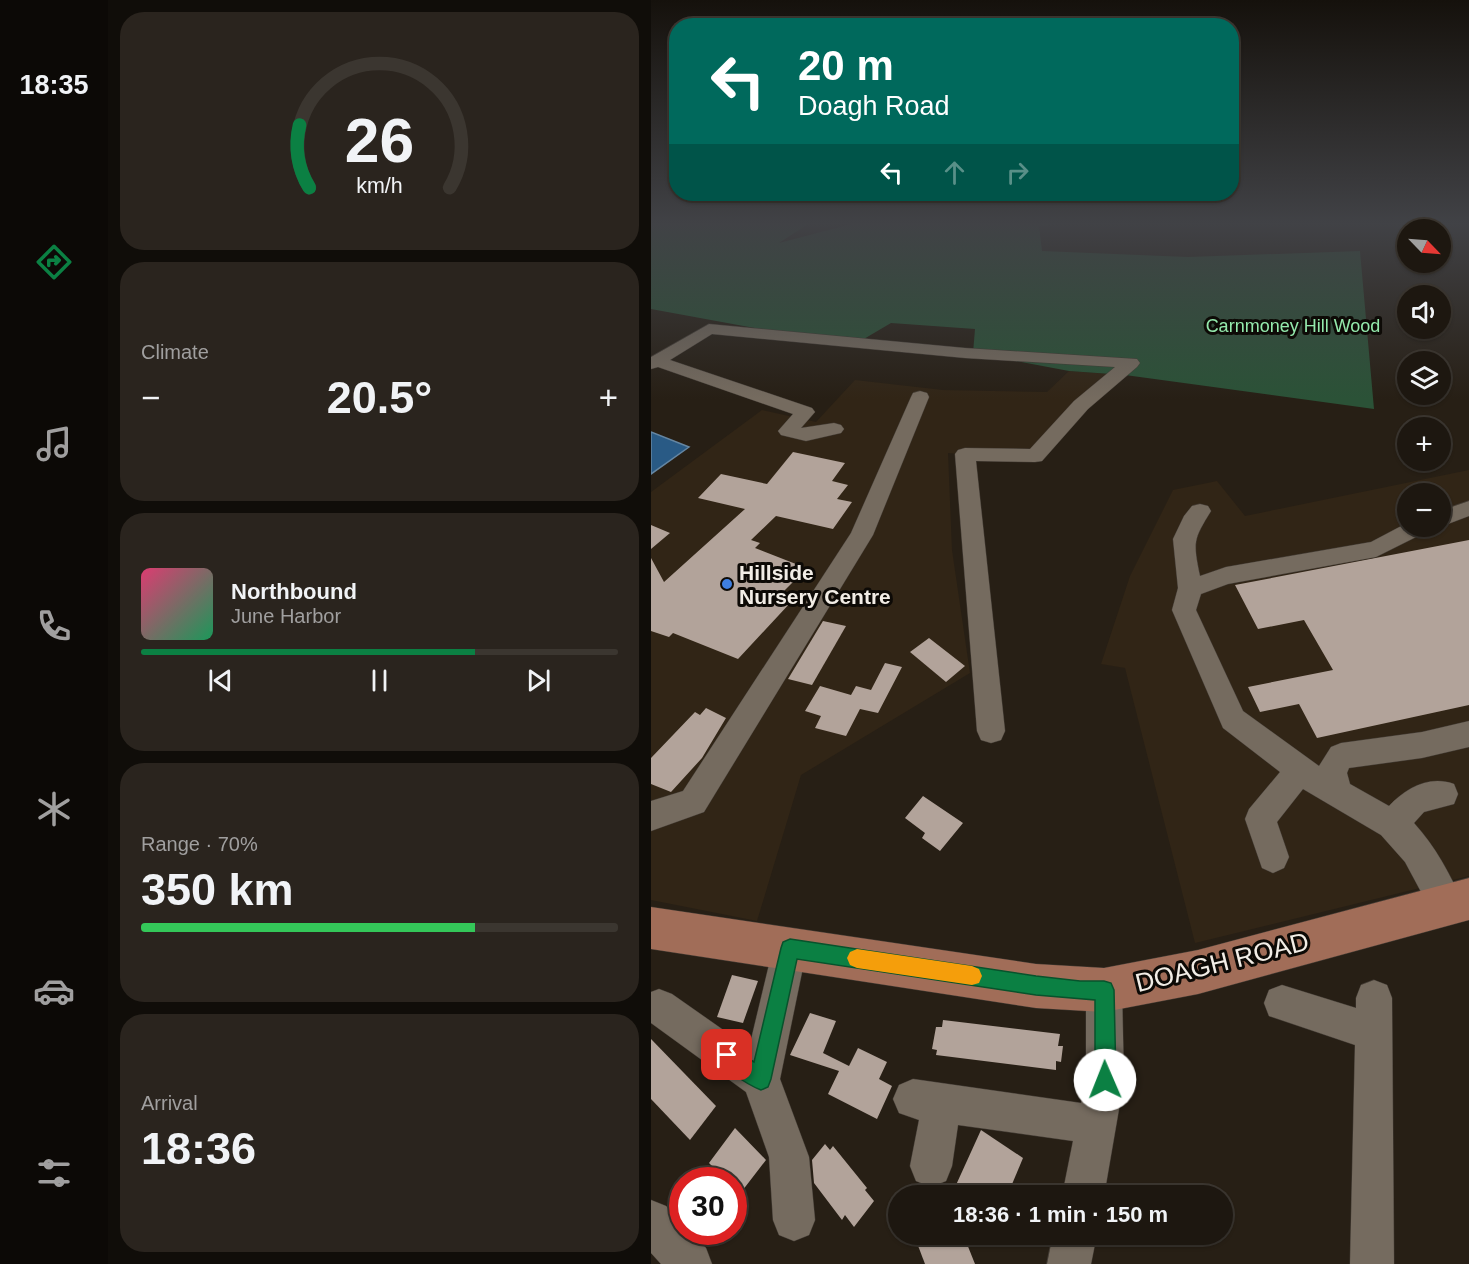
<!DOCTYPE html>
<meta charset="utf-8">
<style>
:root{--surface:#1d1710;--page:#2a241e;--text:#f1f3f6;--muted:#a09f9f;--line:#3b3630;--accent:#0b8043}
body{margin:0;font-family:Helvetica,sans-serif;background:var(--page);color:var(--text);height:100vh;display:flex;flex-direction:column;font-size:22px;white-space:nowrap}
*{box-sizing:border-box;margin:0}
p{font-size:20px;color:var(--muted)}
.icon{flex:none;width:33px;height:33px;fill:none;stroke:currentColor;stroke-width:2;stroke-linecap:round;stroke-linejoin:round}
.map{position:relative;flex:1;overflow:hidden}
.drawer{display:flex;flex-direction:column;gap:12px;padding:12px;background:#100d09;width:543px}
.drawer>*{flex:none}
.hud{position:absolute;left:18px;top:18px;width:570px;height:183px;border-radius:24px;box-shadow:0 2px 4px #0004,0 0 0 2px var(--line);background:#00695c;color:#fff;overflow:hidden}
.needle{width:39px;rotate:115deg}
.controls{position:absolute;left:746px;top:219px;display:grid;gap:12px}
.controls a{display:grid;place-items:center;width:54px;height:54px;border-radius:50%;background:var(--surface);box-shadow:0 2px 4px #0004,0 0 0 2px var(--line);font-size:30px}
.speed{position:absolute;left:18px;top:1167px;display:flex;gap:12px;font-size:30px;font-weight:700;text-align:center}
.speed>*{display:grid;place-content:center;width:78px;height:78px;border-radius:50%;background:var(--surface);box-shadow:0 2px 4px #0004,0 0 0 2px var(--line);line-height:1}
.speed .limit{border:9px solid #d22;background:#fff;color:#111}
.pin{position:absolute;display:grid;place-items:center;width:51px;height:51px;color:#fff;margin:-26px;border-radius:12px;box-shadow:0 3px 9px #0006}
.me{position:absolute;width:66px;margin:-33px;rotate:359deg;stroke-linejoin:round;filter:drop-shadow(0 0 4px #0008)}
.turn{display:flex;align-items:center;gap:21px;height:126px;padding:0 30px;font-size:27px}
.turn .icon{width:78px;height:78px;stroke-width:2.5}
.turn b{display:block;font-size:42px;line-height:51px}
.lanes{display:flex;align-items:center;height:57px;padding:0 30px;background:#0003;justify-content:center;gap:30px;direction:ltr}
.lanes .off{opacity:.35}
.big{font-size:45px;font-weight:800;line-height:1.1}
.drawer .card{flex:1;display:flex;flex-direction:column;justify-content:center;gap:9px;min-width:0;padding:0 21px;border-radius:24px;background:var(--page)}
.drawer .dial{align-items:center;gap:0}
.dial svg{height:156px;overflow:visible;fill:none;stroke:var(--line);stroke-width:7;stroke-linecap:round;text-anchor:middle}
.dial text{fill:var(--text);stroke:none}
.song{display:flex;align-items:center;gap:18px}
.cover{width:72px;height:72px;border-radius:9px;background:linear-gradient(135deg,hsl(340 70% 55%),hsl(150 70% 35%))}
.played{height:6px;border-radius:3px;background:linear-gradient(90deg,var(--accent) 70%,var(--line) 70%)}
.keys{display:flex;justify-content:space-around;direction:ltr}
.heat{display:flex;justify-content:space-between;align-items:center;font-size:33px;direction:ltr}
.charge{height:9px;border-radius:4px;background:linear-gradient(90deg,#34c759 70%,var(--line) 0)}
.trip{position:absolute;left:237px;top:1185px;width:345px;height:60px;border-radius:30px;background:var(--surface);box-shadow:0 2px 4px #0004,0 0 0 2px var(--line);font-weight:800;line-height:60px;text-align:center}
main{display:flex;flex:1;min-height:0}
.tabs{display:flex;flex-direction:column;width:108px;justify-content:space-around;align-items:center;background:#0c0906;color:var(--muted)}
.tabs .icon{width:42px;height:42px}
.tabs .selected{color:var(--accent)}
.tabs b{font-size:27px;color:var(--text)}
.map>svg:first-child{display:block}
</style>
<main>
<nav class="tabs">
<b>18:35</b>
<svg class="icon selected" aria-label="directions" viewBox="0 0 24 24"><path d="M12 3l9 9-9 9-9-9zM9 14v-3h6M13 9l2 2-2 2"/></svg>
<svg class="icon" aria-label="music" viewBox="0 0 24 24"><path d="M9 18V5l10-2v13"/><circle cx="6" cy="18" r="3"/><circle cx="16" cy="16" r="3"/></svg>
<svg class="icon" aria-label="phone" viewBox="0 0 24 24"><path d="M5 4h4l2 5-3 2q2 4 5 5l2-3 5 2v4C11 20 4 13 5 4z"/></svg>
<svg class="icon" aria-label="climate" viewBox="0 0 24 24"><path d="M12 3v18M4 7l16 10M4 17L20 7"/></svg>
<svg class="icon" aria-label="car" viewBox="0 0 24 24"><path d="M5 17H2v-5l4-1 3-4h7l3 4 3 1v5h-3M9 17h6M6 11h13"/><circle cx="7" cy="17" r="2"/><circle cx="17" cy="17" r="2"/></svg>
<svg class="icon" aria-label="filters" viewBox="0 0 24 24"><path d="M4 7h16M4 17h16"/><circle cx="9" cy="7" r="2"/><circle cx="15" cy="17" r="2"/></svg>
</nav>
<section class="drawer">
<div class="card dial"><svg viewBox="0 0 100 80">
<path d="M14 69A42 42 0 1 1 86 69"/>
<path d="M14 69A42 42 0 0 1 9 37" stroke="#0b8043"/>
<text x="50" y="56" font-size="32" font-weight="700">26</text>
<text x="50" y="72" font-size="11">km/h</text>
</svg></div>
<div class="card"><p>Climate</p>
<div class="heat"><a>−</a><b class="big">20.5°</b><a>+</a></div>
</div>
<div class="card">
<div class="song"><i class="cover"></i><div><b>Northbound</b><p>June Harbor</p></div></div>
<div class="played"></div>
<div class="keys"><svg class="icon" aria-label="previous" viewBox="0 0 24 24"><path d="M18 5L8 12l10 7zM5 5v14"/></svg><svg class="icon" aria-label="pause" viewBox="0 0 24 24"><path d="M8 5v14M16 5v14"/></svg><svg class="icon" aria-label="next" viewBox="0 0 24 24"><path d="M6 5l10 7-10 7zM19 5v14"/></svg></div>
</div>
<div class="card"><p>Range · 70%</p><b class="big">350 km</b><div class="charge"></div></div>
<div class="card"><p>Arrival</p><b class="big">18:36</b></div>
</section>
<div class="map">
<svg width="818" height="1264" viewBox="0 0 818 1264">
<rect width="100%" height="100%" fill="#271f15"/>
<g fill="#312516" fill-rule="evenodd">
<path d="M418 371 474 375 429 410 388 461 297 453 301 550 319 673 150 775 106 921 0 900V492L111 410 165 422 204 380 292 390 396 392Z"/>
<path d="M818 470V876L544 943 474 668 450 664 479 576 522 490 566 481 594 516ZM756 494H789V526H756Z"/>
</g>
<path fill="#2b5237" d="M0 222H160L128 243 208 222H424L388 226 391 251 537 257 709 251 723 409 474 375 418 371 322 353 324 329 240 323 201 346 0 309Z"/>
<path fill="#295a85" stroke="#6586a2" stroke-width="1.5" d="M0 432 38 447 0 474Z"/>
<g fill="#b2a39a">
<path d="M142 452 194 463 181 481 197 485 186 499 201 502 182 529 125 516 100 540 109 543 104 548 150 566 140 576 146 578 127 597 140 602 87 659 22 633 18 637 0 631V558L13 582 94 509 47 498 70 474 116 484Z"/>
<path d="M0 525 19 533 0 549Z"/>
<path d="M818 540V705L666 738 648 704 609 712 597 687 682 670 653 620 607 629 584 585Z"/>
<path d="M172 621 195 626 161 685 137 679Z"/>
<path d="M278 638 314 666 295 682 259 652Z"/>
<path d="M234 663 251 667 227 713 209 709 195 736 164 728 170 716 154 711 169 686 200 695 205 686 220 690Z"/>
<path d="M55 708 75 718 51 758 20 792 0 784V758L44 712 49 715Z"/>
<path d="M272 796 312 823 289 851 271 838 274 833 254 818Z"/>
<path d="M81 975 107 981 92 1023 66 1017Z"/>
<path d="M159 1013 185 1021 172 1053 198 1066 207 1048 236 1062 228 1079 241 1086 226 1119 177 1094 188 1071 139 1055Z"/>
<path d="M292 1020 409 1034 407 1046H412L410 1062 405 1061V1070L285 1055 286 1050 281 1049 285 1027H291Z"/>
<path d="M0 1039 65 1106 39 1140 0 1099Z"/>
<path d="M84 1128 115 1160 88 1195 82 1189V1180H75L58 1163Z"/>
<path d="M330 1130 372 1158 356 1196H300Z"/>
<path d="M174 1144 179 1150 182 1146 216 1188 214 1190 223 1201 203 1227 194 1215 191 1220 163 1183 161 1160Z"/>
<path d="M277 1234H312L324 1264H274L266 1243Z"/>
</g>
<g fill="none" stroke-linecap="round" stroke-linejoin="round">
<defs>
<g id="minor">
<path d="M58 324 314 348 486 359 489 363 486 367 437 409 391 461 384 462 325 461 354 731 350 740 340 743 330 740 326 731 304 454 307 450 314 448 379 449 423 401 464 367 314 358 61 334 19 360 161 408 164 412 150 428 183 423 190 425 193 429 190 433 155 441 130 435 127 431 142 414 7 367 0 369V357Z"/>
<path d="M269 391 276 393 278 397 222 535 53 812 0 831V801L32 791 200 533 260 397 262 393Z"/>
<path d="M818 501V516L789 527V511Z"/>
<path d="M549 504 557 506 560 511C542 540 542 542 549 576L575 567 720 542 756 523V526H780L777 531 725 557 577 584 550 594 545 610 592 711 668 766 680 747 690 743 771 732 818 721V747L771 758 698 768 696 773 699 784 738 806C755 788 778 775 803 784L807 794 803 804 773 812 763 823C784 846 800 875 812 904L807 916 795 921 783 916 754 862 730 835 652 789 626 822 638 857 633 868 622 873 611 868 594 819 598 809 629 772 572 728 521 610 527 588 522 539 533 516 541 506Z"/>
<path d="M139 931 151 936 156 948 129 1079 158 1157 164 1220 158 1235 143 1241 128 1235 122 1220 118 1157 95 1092 0 1023V992L8 989 21 994 98 1048 122 948 127 936Z"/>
<path d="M453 972 466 977 471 990 473 1080 453 1196H411L422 1141 307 1125 301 1166 295 1181 280 1187 265 1181 259 1166 268 1120 248 1113 242 1099 248 1085 262 1079 430 1103 435 1080V990L440 977Z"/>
<path d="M723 980 736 985 741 998 743 1264H699L704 1045 618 1016 613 1003 618 990 631 985 705 1008V998L710 985Z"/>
<path d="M0 1200 15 1206 32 1224V1232H39L55 1248 61 1264H10L0 1253Z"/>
<path d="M402 1234H446L440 1264H396Z"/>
</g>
<path id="major" d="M818 878V920L547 994 453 1012 385 1008 0 949V907L385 964 453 968 547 950Z"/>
</defs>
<use href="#minor" stroke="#423b34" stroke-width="1"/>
<use href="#major" stroke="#423b34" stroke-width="1"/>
<use href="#minor" fill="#756b5f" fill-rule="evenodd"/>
<use href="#major" fill="#a16d58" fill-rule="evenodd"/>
</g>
<linearGradient id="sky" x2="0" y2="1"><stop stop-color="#15110c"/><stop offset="0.56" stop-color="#414246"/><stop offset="1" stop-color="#414246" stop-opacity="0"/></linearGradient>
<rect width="818" height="399" fill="url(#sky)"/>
<path fill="#0b8043" stroke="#07532c" stroke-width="1.5" d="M139 939 385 976 429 981H453L460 983 463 990 465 1080 462 1088 454 1091 447 1088 444 1080V1000L385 995 146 959 120 1079 117 1087 110 1090C95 1084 72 1069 66 1055L69 1048 76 1045 103 1062 130 948 132 942Z"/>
<path fill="#f59e0b" d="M206 949 321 966 328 969 331 976 328 983 321 985 206 968 199 965 196 958 199 952Z"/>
<circle fill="#3f7fe0" stroke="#0d0a06" stroke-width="2" cx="76" cy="584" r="6"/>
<g text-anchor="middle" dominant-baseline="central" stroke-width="6" stroke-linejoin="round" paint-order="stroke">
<g font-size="18" fill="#94e9ac" stroke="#0d0a06">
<text x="642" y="326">Carnmoney Hill Wood</text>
</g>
<g font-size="21" font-weight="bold" fill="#f2ede6" stroke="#0d0a06" text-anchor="start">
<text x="88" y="572">Hillside<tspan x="88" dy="24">Nursery Centre</tspan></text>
</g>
<g font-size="26" fill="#f2ede6" stroke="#0d0a06">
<text transform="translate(571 962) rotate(-14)">DOAGH ROAD</text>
</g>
</g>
</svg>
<div class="controls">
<a><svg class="needle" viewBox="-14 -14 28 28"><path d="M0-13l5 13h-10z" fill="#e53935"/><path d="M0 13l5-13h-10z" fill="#a09f9f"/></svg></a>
<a><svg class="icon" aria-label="sound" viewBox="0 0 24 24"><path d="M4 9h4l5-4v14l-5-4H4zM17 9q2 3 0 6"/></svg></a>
<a><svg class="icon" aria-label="layers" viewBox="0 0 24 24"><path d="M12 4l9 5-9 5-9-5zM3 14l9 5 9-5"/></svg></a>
<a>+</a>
<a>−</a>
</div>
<div class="speed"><div class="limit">30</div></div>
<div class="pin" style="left:76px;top:1055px;background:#d93025"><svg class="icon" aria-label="arrive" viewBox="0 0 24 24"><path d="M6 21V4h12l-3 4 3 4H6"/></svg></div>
<svg class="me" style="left:454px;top:1080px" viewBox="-20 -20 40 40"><circle r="19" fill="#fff"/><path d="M0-13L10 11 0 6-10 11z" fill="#0b8043"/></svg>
<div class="trip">18:36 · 1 min · 150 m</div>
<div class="hud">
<div class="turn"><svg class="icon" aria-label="left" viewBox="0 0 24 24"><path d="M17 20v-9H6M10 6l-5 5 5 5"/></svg><div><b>20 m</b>Doagh Road</div></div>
<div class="lanes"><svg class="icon" aria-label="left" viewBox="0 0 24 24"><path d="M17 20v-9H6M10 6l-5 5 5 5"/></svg><svg class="icon off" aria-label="ahead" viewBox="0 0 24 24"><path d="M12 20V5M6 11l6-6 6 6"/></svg><svg class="icon off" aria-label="right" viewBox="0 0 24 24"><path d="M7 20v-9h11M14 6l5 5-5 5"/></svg></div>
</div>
</div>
</main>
